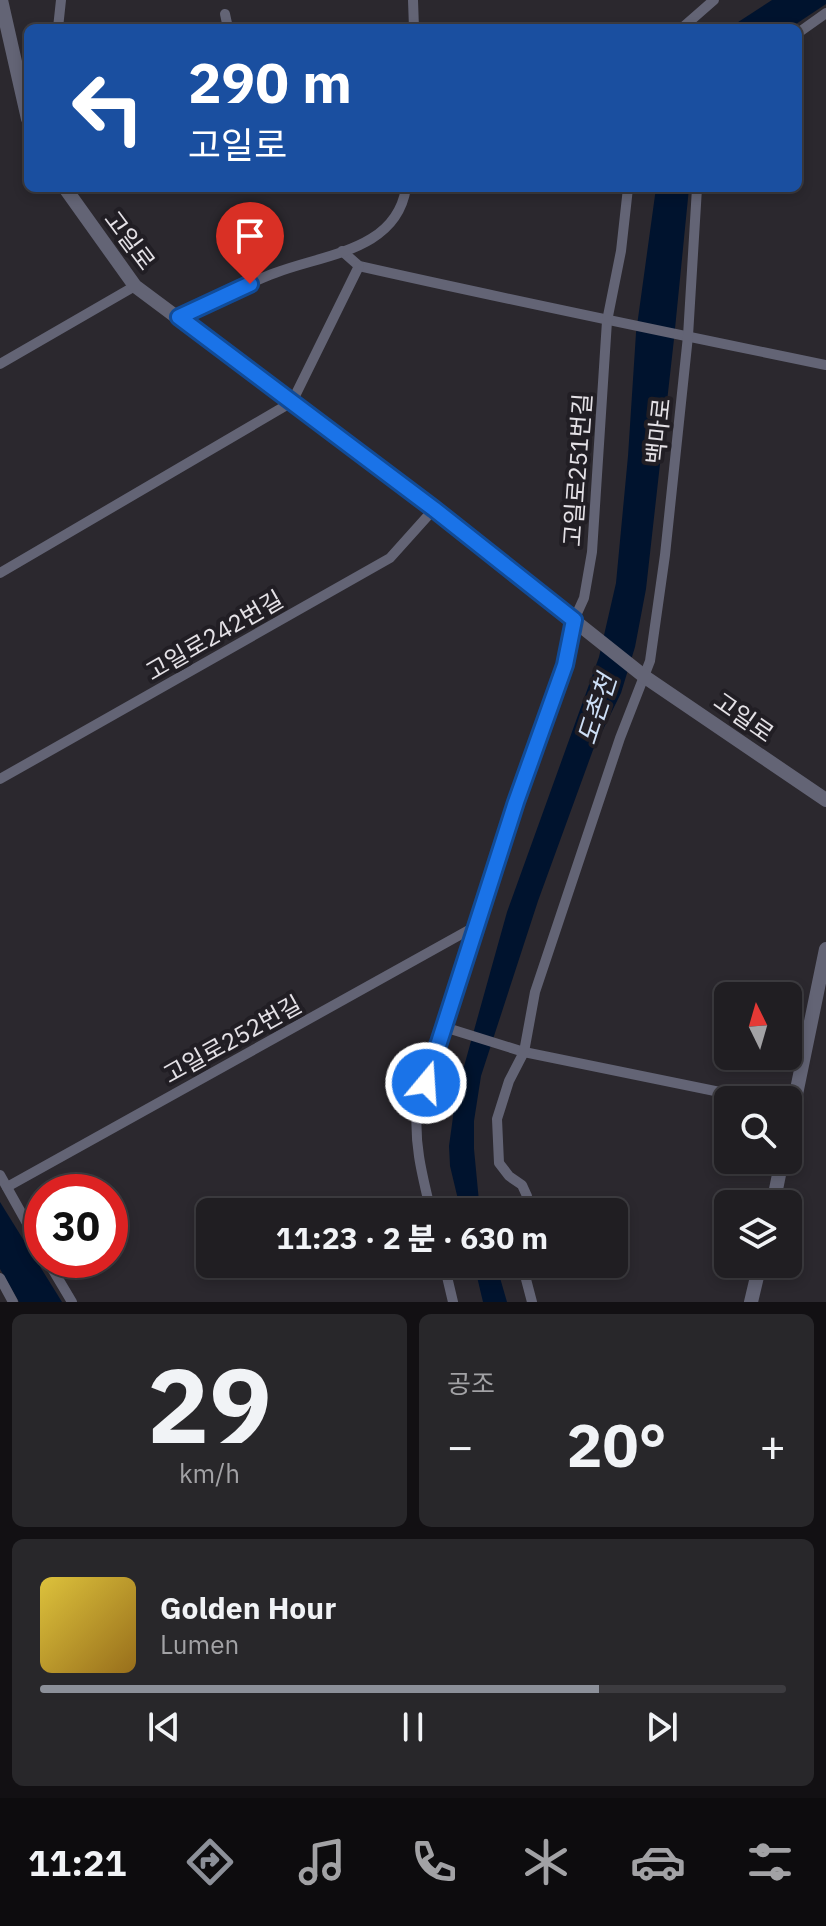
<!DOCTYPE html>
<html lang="ko">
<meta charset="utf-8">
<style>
:root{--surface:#201e22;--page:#28272a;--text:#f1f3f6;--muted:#a2a2a5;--line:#3d3c40;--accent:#8c9099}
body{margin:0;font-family:"IBM Plex Sans","Noto Sans KR",sans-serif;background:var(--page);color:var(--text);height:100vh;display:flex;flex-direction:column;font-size:30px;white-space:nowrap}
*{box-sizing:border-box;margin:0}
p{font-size:26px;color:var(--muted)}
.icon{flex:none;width:44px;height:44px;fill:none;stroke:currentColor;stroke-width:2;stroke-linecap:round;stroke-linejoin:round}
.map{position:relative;height:1302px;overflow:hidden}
.drawer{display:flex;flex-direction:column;gap:12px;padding:12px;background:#121013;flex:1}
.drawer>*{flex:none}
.guide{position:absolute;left:24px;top:24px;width:778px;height:168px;border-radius:12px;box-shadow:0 4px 12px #0003,0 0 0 2px var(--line);background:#1a4fa0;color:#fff;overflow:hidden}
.needle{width:52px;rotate:355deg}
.buttons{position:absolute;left:714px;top:982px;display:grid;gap:16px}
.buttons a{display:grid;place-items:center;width:88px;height:88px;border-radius:12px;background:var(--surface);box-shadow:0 4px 12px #0003,0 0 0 2px var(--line);font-size:40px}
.speed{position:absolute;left:24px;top:1174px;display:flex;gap:16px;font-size:40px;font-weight:700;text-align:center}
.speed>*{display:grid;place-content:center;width:104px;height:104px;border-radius:50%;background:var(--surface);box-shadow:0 4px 12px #0003,0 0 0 2px var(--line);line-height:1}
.speed .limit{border:12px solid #d22;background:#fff;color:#111}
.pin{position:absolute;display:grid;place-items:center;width:68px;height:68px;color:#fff;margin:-82px -34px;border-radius:50% 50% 50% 0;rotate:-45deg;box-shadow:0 0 8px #0007}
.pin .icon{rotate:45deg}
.me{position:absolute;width:88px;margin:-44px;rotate:18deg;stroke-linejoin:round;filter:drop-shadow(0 0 6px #0008)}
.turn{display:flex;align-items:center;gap:28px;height:168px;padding:0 32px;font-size:36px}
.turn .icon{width:104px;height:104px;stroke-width:2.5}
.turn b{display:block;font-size:56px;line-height:68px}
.big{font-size:60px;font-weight:800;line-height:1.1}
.drawer .tile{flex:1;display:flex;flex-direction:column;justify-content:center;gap:12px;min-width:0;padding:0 28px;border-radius:12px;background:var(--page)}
.drawer .dial{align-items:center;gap:0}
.dial b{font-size:104px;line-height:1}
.song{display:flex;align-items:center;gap:24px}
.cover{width:96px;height:96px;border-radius:12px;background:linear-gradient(135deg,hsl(50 70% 55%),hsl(40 70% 35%))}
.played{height:8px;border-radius:4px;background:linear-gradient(90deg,var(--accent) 75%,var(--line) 75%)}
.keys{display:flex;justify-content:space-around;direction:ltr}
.heat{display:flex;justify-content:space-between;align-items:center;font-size:44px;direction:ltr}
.drawer .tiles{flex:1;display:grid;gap:12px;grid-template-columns:1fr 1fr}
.tile:last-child{grid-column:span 2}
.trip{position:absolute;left:196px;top:1198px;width:432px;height:80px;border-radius:12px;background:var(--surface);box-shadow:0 4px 12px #0003,0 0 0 2px var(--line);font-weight:800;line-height:80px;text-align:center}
.dock{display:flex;height:128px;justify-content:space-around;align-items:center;background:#0d0c0e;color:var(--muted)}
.dock .icon{width:56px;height:56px}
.dock .on{color:var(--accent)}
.dock b{font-size:36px;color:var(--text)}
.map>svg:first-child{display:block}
</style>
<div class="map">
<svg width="826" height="1302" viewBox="0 0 826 1302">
<rect width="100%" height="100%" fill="#2b282e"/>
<g fill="#00132e">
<path d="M772 0H826V4L790 28H729Z"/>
<path d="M656 188H689L674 339 646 589 635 647 621 693 593 750 538 901 481 1076 474 1121V1149L480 1212H461L450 1166 449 1146 456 1095 507 912 599 657 616 583 628 456 636 333Z"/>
<path d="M0 1202 62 1302H19L0 1269Z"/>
<path d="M474 1264H496L507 1302H483Z"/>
</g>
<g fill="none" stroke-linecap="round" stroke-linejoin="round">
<g stroke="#636475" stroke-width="10">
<path d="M413 0 414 28"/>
<path d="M225 14 228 28"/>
<path d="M58 28 61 0"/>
<path d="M682 28 714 0"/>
<path d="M798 33 826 13"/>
<path d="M342 251 359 266C514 301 670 333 826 365"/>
<path d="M179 317C211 303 242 285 275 273 324 254 396 251 406 188"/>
<path d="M0 364 135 286"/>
<path d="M0 573 292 402 359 266"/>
<path d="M0 779 390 558 434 509"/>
<path d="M444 1027 524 1052 759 1100"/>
<path d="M0 1175 42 1250"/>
<path d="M7 1187 476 926"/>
<path d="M431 1212C423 1178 414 1146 417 1110L516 802 565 665 574 620 584 598 592 552 607 321 621 251 628 188"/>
<path d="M527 1212V1196L522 1185 509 1176 499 1163 497 1119 509 1081 524 1052 535 992 620 738 650 661 665 555 688 336 697 188"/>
<path d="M47 1260 72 1302"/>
<path d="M444 1264 453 1302"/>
<path d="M522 1264 532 1302"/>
<path d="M0 1278 13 1302"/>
</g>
<g stroke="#636475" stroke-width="14">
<path d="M1 0 28 119"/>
<path d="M65 188 135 286 434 509 645 677 826 800"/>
<path d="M788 1133 826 949"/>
<path d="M773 1204 782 1160"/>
<path d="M751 1302 760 1264"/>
</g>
</g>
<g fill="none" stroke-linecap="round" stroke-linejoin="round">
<defs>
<path id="route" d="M250 284 179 317 434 509 574 620 565 665 516 802 426 1083"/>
</defs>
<use href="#route" stroke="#114b97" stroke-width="20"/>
<use href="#route" stroke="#1a73e8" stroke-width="14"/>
</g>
<g text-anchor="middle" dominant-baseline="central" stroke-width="8" stroke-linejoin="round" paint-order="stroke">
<g font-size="24" fill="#e4e1e6" stroke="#211e24">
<text transform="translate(130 240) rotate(53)">고일로</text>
<text transform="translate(658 431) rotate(-84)">백마로</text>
<text transform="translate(577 470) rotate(-86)">고일로251번길</text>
<text transform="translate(214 635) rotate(-30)">고일로242번길</text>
<text transform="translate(744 717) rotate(35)">고일로</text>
<text transform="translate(232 1039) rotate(-29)">고일로252번길</text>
</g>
<g font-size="26" font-style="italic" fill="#cee0f7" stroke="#211e24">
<text transform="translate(596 709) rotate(-72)">도촌천</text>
</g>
</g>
</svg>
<div class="buttons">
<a><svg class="needle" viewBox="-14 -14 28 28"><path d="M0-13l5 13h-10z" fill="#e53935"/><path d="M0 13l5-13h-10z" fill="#a2a2a5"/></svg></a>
<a><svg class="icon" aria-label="search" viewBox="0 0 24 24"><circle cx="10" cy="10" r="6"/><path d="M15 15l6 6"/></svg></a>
<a><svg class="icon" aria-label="layers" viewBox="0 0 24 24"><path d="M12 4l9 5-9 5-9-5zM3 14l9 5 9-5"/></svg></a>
</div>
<div class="speed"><div class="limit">30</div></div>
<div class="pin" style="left:250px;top:284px;background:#d93025"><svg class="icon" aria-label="arrive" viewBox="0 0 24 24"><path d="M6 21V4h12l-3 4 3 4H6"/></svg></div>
<svg class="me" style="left:426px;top:1083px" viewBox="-20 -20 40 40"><circle r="17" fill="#1a73e8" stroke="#fff" stroke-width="3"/><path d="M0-11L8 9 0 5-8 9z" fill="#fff"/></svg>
<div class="trip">11:23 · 2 분 · 630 m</div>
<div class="guide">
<div class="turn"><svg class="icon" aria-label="left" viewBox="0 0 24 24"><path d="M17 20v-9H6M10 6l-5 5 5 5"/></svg><div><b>290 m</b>고일로</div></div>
</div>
</div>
<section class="drawer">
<div class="tiles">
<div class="tile dial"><b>29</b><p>km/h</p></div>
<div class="tile"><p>공조</p>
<div class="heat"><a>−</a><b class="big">20°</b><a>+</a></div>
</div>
<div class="tile">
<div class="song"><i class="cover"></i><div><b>Golden Hour</b><p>Lumen</p></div></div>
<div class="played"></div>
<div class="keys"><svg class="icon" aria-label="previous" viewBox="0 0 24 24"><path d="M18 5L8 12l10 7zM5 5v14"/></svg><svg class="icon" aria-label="pause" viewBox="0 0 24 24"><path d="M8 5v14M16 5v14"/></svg><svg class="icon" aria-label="next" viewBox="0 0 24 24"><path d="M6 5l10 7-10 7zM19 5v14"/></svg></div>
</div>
</div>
</section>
<nav class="dock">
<b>11:21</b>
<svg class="icon on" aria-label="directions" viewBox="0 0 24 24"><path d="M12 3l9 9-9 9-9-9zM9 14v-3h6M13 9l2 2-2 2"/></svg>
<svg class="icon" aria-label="music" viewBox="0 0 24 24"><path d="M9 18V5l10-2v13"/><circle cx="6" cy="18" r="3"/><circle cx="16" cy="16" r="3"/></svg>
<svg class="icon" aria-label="phone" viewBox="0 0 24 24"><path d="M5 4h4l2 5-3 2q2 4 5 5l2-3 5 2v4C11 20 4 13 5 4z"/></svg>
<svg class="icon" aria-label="climate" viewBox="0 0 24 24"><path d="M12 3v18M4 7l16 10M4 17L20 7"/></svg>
<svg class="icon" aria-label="car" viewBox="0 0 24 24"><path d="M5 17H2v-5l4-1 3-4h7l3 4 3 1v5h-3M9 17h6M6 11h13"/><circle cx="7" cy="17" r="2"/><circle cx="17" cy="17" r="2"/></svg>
<svg class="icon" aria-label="filters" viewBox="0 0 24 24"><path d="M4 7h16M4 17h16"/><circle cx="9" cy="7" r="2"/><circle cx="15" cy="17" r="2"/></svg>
</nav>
